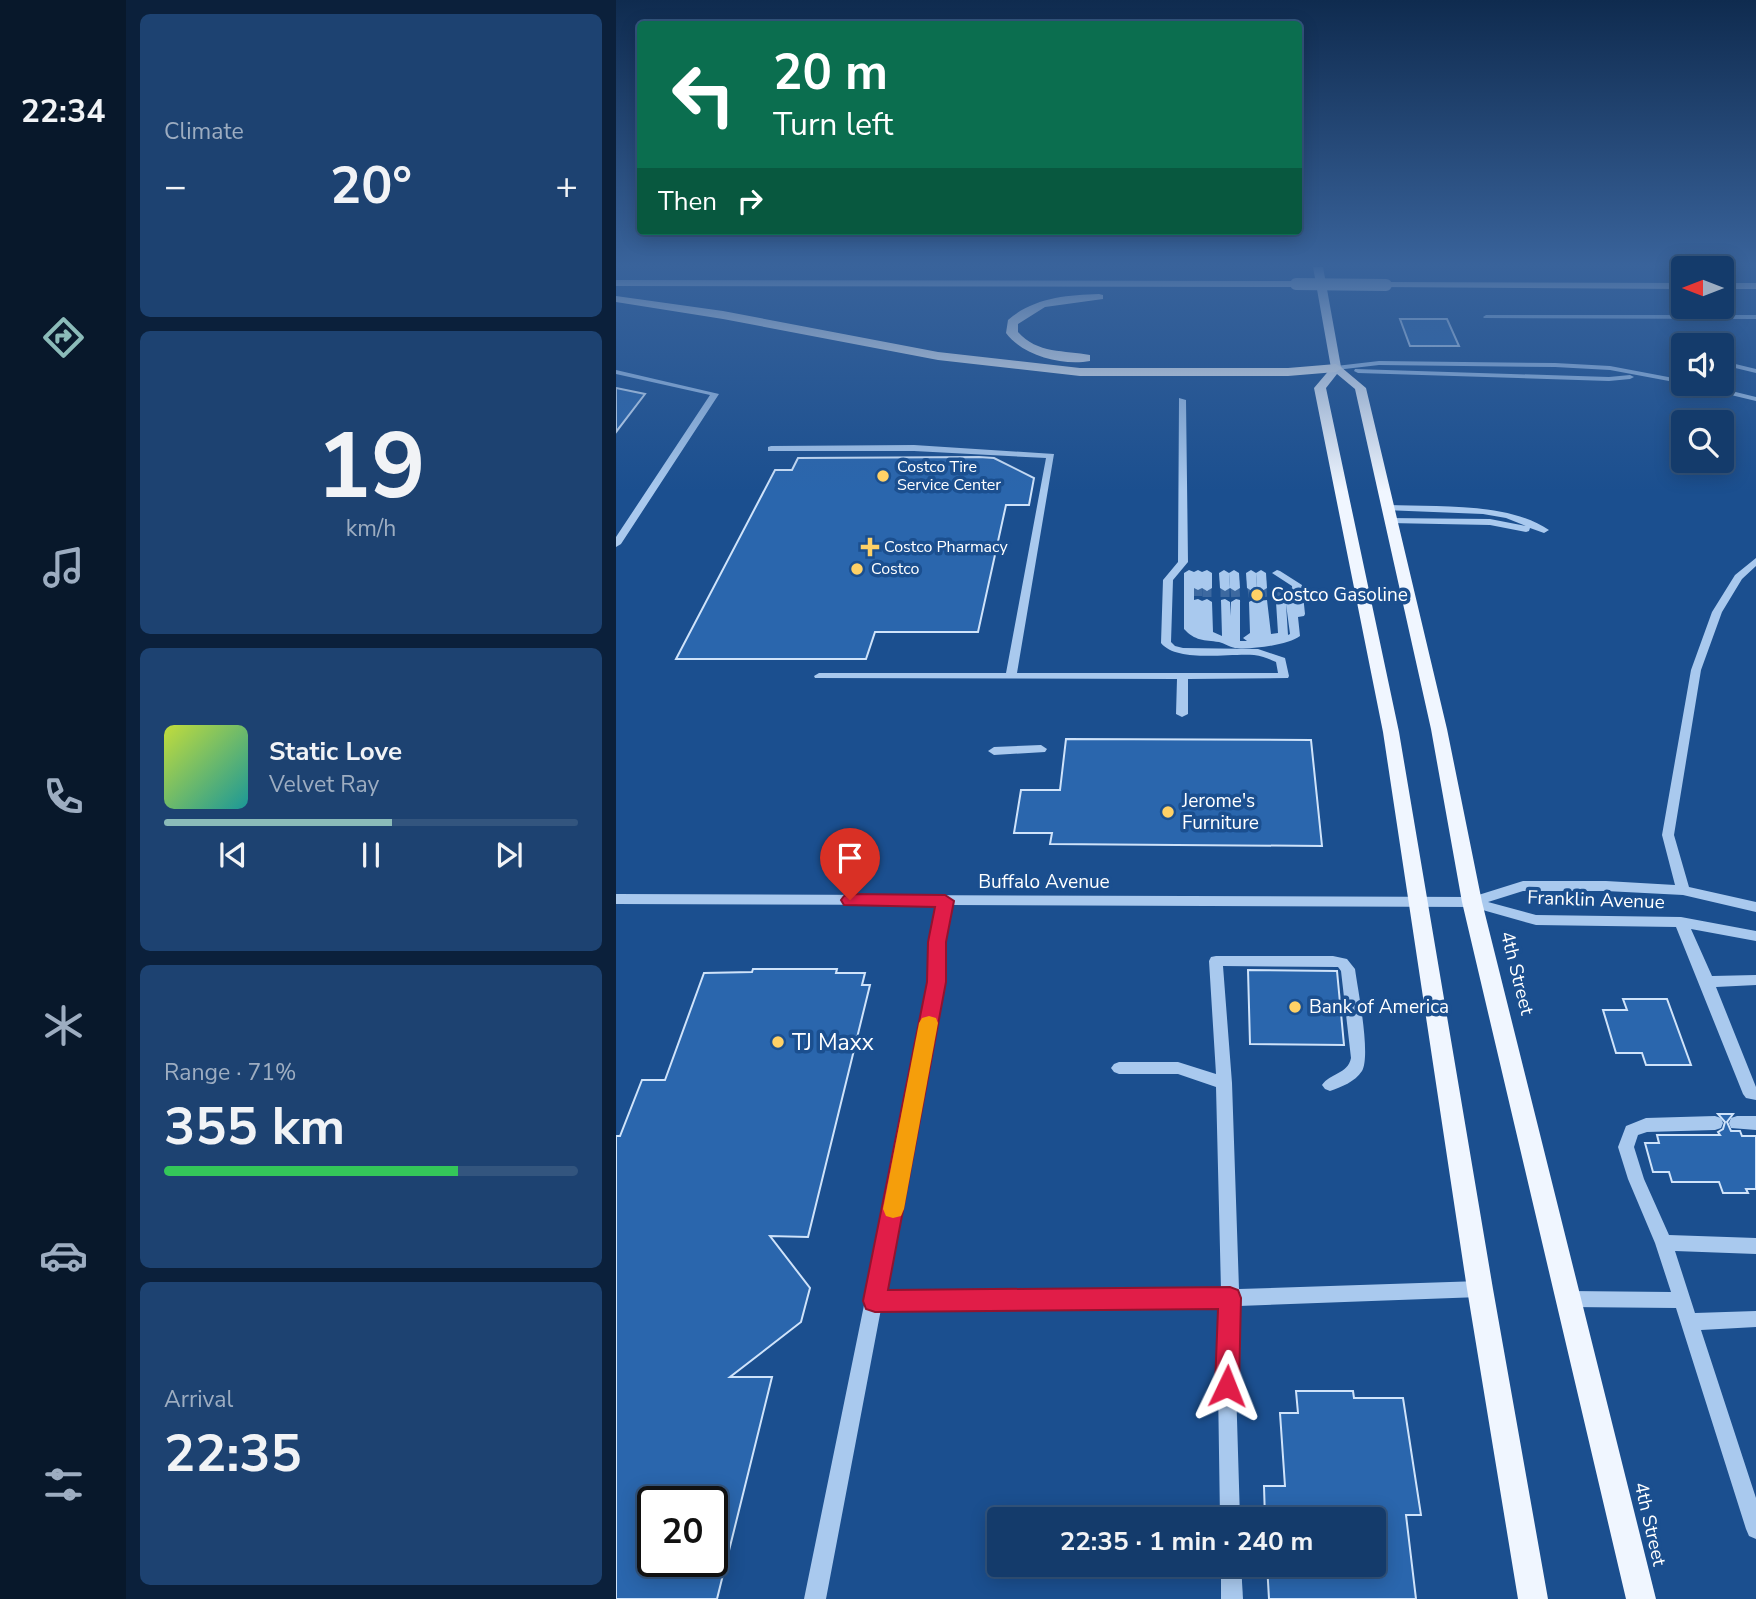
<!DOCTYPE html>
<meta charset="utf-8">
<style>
:root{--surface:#143b6b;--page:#1d4271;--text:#f1f3f6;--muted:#9dadc1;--line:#33557e;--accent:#8bbbb9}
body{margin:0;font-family:"Nunito Sans",sans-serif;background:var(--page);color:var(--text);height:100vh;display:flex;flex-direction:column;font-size:26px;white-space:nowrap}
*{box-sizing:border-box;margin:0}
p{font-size:23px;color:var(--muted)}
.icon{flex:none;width:38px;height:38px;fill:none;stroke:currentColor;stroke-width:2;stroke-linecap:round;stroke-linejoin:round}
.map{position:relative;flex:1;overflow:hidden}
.panel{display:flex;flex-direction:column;gap:14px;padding:14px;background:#0b203b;width:490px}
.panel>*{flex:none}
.guide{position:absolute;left:21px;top:21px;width:665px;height:214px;border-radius:7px;box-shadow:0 4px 18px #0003,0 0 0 2px var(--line);background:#0b6e4f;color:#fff;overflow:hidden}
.needle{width:46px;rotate:270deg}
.fabs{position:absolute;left:1055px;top:256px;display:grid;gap:14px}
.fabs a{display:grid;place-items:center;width:63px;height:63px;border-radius:7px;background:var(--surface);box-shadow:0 4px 18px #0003,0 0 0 2px var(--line);font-size:35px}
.speed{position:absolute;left:21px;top:1486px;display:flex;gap:14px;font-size:35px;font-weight:700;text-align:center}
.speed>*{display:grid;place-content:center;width:91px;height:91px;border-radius:50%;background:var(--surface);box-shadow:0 4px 18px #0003,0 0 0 2px var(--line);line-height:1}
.speed .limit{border:4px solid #111;border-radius:10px;background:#fff;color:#111}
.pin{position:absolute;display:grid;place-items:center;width:60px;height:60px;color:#fff;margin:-72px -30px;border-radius:50% 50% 50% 0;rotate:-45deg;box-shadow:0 0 7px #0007}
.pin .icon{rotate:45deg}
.me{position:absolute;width:77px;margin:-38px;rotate:2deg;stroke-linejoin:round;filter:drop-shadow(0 0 5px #0008)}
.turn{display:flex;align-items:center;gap:24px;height:147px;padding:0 21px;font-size:32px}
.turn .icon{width:91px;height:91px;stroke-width:2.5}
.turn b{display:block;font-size:49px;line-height:60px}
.then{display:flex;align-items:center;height:66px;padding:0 21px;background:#0003;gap:14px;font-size:26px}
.big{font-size:52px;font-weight:700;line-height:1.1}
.panel .tile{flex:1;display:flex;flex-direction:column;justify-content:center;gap:10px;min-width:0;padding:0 24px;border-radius:10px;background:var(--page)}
.panel .dial{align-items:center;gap:0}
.dial b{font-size:91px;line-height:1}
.song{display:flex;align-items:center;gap:21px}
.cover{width:84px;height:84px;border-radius:10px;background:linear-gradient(135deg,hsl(70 70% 55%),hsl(180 70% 35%))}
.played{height:7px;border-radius:4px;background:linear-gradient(90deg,var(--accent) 55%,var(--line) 55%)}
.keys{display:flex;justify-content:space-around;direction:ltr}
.heat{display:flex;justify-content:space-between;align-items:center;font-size:38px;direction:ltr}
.charge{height:10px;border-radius:5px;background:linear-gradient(90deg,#34c759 71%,var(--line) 0)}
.trip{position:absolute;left:371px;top:1507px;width:399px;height:70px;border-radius:7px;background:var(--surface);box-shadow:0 4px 18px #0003,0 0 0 2px var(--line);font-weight:700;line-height:70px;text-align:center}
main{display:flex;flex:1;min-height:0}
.menu{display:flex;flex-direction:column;width:126px;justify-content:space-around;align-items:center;background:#08182b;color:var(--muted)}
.menu .icon{width:49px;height:49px}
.menu .active{color:var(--accent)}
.menu b{font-size:32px;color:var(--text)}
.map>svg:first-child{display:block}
</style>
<main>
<nav class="menu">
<b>22:34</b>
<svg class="icon active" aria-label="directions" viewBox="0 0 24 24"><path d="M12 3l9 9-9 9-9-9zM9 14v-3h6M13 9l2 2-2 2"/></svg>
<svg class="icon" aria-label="music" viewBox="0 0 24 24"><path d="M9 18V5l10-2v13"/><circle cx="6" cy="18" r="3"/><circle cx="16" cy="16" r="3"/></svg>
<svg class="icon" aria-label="phone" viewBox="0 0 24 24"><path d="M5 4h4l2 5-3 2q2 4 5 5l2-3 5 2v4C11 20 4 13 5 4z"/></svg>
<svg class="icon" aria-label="climate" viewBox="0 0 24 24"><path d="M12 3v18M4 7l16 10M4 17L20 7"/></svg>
<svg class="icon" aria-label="car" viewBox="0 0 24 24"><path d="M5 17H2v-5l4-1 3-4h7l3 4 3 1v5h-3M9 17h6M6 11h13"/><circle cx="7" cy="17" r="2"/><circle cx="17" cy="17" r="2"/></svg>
<svg class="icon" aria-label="filters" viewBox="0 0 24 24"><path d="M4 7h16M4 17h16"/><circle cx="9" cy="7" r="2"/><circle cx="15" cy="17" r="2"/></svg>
</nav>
<section class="panel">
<div class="tile"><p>Climate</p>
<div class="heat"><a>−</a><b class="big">20°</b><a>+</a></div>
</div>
<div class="tile dial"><b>19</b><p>km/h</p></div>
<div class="tile">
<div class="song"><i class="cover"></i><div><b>Static Love</b><p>Velvet Ray</p></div></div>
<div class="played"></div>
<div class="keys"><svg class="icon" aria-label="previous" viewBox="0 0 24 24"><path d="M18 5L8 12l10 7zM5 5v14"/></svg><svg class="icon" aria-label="pause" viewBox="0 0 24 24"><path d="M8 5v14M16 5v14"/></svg><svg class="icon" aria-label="next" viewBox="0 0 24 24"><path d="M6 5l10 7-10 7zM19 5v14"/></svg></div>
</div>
<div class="tile"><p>Range · 71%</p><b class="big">355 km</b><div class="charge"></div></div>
<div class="tile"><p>Arrival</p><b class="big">22:35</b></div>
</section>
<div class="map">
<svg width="1140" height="1599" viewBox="0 0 1140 1599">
<rect width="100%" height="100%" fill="#1b4f8f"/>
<g fill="#2a66ad" stroke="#cfe3fa" stroke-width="2" fill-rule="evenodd">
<path d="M784 319H831L843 346H794Z"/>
<path d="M0 388 29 394 0 432Z"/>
<path d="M363 457 378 458 418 478 413 505H390L362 632H259L250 659H60L159 470H176L182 458Z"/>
<path d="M450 739 695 740 706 846 434 844 436 833H398L405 790H444Z"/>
<path d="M137 969H221L220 973H249L246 985H254L192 1237 154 1236 194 1288 185 1322 114 1377H156L101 1599H0V1136H4L26 1080H49L88 973 136 972ZM37 1502H96V1561H37Z"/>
<path d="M632 970 721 971 728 1045 634 1044Z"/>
<path d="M1007 999H1051L1075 1065H1030L1026 1053H1000L987 1010H1011Z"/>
<path d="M1102 1114H1117L1111 1122 1115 1131H1124L1126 1136H1140V1189H1130L1132 1193H1107L1103 1182H1056L1053 1172H1037L1029 1143H1043L1041 1135H1104L1102 1132 1107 1129 1109 1122Z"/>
<path d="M680 1391H737L738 1398H787L805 1515H790L800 1599H653L651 1564H758V1519H649L648 1486H669L664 1413H682Z"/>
</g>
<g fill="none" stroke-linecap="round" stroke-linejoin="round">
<g stroke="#3d69a0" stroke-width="9" stroke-dasharray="9 4.5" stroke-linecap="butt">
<path d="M582 587V602"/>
<path d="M591 588V602"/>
<path d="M609 588V602"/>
<path d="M619 588 620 602"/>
<path d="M636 588 638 602"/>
<path d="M646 588 647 602"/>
<path d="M663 588 665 602"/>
<path d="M673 588 675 602"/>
</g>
<g fill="#a9c9ee" fill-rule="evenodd">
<path d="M870 315H1140V319L868 318 867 317Z"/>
<path d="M763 361 939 363 994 366 1068 380V383H1083L1140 397V401L1069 384 994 370 939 367 763 365 720 370 716 368 720 366Z"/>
<path d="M1111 362 1140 369V373L1111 366Z"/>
<path d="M739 369 993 377 1014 375 1018 377 1014 379 993 381 742 373 738 371Z"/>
<path d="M0 370 103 394 5 544 0 547V537L94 395 0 374Z"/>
<path d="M563 398 570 400 572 562 557 580 555 642 559 646 567 648 642 649 669 658 673 676 672 678 572 679V714L566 717 560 714 561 679 199 678 198 676 203 673H390L430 458 298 451H152V447L155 446 298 445 438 454 401 673H662L660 662C653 659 646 656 638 655 613 653 561 663 545 643L547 580 562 562Z"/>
<path d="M771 505C818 507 893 502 933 530L928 533 914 528 913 531 910 532 874 525 773 523 770 522V518L874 519 910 526 890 518 867 514 768 510V506Z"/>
<path d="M1140 558V566L1126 579 1106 612 1085 670 1058 835 1073 887 1140 902V912L1067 895 990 891H907L872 902 920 915 1065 917 1140 931V941L1075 929 1096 976 1140 975V985L1100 987 1140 1087V1100L1130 1098 1127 1094 1060 927 920 925 856 907 335 905 328 942V982L268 1293 605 1290 600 1087 562 1074H503L498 1072 495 1068 498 1064 503 1062H562L600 1074 593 961 595 957 600 956H717L731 959 739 969C742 991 755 1055 746 1071 739 1082 725 1087 714 1091L709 1089 706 1085C714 1073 732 1074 735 1058L725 971 722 967 607 966 616 1083 623 1289 864 1281 870 1283 873 1289 870 1295 864 1297 623 1306 620 1386 624 1519H604L602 1386 605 1306 265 1309 210 1599H188L314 982V942L322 905 0 904V894L856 897 907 881H990L1059 885 1046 835 1075 670 1096 612 1119 575Z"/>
<path d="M573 570 578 572 582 570 586 572 591 570 596 573V588L591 591 586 588 582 590 578 588V600L582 599 586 601 591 599 596 602 597 632 606 636 605 600 609 599 614 602 615 616V602L620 599 624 600V641H631L627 638 634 633 633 602 638 599 642 601 651 600 655 634 662 633 660 602 665 599 670 602 671 600H677L676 586 656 573 661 570 664 571 686 585 689 614 688 616 682 617 684 636C673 645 634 650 619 648 613 647 608 643 603 642 588 640 579 641 568 629V573ZM670 604 674 634 672 635Z"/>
<path d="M608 570 613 573 614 588 609 591 604 588 603 573Z"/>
<path d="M618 570 623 573 624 588 619 591 614 588 613 573Z"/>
<path d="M635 570 640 573 641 588 636 591 631 588 630 573Z"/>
<path d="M645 570 650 573 651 588 646 591 641 588 640 573Z"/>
<path d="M425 745 431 749 429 752 378 755 372 751 378 747Z"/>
<path d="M1099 1116 1105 1118 1107 1123 1105 1128 1099 1130 1031 1132 1022 1135 1018 1147 1028 1179 1053 1235 1140 1238V1254L1059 1251 1079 1313 1140 1311V1327L1085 1330 1140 1498V1539L1133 1536 1130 1529 1060 1308 953 1307 947 1305 944 1299 947 1293 953 1291 1055 1292 1039 1243 1012 1179 1002 1147 1010 1126 1030 1118Z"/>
<path d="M1121 1116H1140V1130L1115 1128 1113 1123 1115 1118Z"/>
<path d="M605 1564H625L627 1599H605Z"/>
</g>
<path fill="#f0f6ff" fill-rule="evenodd" d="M697 267H707L725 367 750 388 831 729 866 902 1040 1599H1010L846 902 815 729 739 389 721 374 710 388 783 732 877 1289 932 1599H902L851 1289 767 732 698 388 715 368Z"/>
<g fill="#fff" fill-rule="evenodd">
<path d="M0 280 680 281 686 284 680 287 0 286Z"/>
<path d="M770 282 1068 283V289L766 287V283Z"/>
<rect x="1106" y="283" width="34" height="6"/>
<path d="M483 294 487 295V299L429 307 402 324V332C421 354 449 350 474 355V361C447 366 407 356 390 333L392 320C417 298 450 295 483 294Z"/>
<path d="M0 296 107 311 322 352 464 368H672L720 364 726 368 720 372 672 376H464L322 360 107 319 0 302Z"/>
</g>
<path stroke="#fff" stroke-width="12" d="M680 284 770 285"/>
</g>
<linearGradient id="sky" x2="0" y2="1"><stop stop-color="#0f2b4f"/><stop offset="0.54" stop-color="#39639b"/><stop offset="1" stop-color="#39639b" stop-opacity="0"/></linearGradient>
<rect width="1140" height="491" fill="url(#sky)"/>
<path fill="#e11d48" stroke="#92132f" stroke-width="2" d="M234 894 329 895 338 901 330 942V982L272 1290 614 1287 622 1290 625 1298 623 1386 620 1395 611 1398 603 1395 599 1386 602 1309 259 1312 250 1309 247 1301 311 982 312 942 319 907 228 905 225 900 228 896Z"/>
<path fill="#f59e0b" d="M313 1016 320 1018 322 1023 288 1209 285 1216 277 1218 270 1216 267 1209 303 1023 306 1018Z"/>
<g fill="#ffd166" stroke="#1b4f8f" stroke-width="2.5">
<circle cx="267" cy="476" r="7"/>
<path d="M250.5 536.5h7v7h7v7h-7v7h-7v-7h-7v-7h7z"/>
<circle cx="241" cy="569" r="7"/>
<circle cx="641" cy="595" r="7"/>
<circle cx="552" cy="812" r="7"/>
<circle cx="679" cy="1007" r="7"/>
<circle cx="162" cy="1042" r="7"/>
</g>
<g text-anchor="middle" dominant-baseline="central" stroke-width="7" stroke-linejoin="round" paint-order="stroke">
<g font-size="16" fill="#fff" stroke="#1b4f8f" text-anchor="start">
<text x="281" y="467">Costco Tire<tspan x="281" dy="18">Service Center</tspan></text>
<text x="268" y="547">Costco Pharmacy</text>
<text x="255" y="569">Costco</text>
</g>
<g font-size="19" fill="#fff" stroke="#1b4f8f" text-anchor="start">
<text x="655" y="595">Costco Gasoline</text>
<text x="566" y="801">Jerome's<tspan x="566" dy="22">Furniture</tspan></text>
<text x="693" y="1007">Bank of America</text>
</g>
<g font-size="19" fill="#fff" stroke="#1b4f8f">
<text x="428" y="882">Buffalo Avenue</text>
<text transform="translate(980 900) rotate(2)">Franklin Avenue</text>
<text transform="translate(901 973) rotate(76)">4th Street</text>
<text transform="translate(1034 1524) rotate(77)">4th Street</text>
</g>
<g font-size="23" fill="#fff" stroke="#1b4f8f" text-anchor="start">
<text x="176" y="1042">TJ Maxx</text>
</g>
</g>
</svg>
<div class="fabs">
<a><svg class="needle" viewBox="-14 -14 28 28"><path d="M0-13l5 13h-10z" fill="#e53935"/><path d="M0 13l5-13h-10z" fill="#9dadc1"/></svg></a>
<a><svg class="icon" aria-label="sound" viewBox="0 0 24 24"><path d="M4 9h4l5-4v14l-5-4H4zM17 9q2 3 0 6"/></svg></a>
<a><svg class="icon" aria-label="search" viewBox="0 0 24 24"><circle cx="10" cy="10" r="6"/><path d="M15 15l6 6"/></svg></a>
</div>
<div class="speed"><div class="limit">20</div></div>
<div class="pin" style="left:234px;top:900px;background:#d93025"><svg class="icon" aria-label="arrive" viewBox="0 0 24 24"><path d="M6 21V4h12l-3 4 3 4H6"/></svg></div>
<svg class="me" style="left:611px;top:1386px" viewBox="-20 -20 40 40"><path d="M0-17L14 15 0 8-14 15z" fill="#e11d48" stroke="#fff" stroke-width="4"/></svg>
<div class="trip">22:35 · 1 min · 240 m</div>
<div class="guide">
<div class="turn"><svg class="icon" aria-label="left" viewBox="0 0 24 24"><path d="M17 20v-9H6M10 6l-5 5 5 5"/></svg><div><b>20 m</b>Turn left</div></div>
<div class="then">Then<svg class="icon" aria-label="right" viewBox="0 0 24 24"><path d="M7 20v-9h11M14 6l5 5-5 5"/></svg></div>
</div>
</div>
</main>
